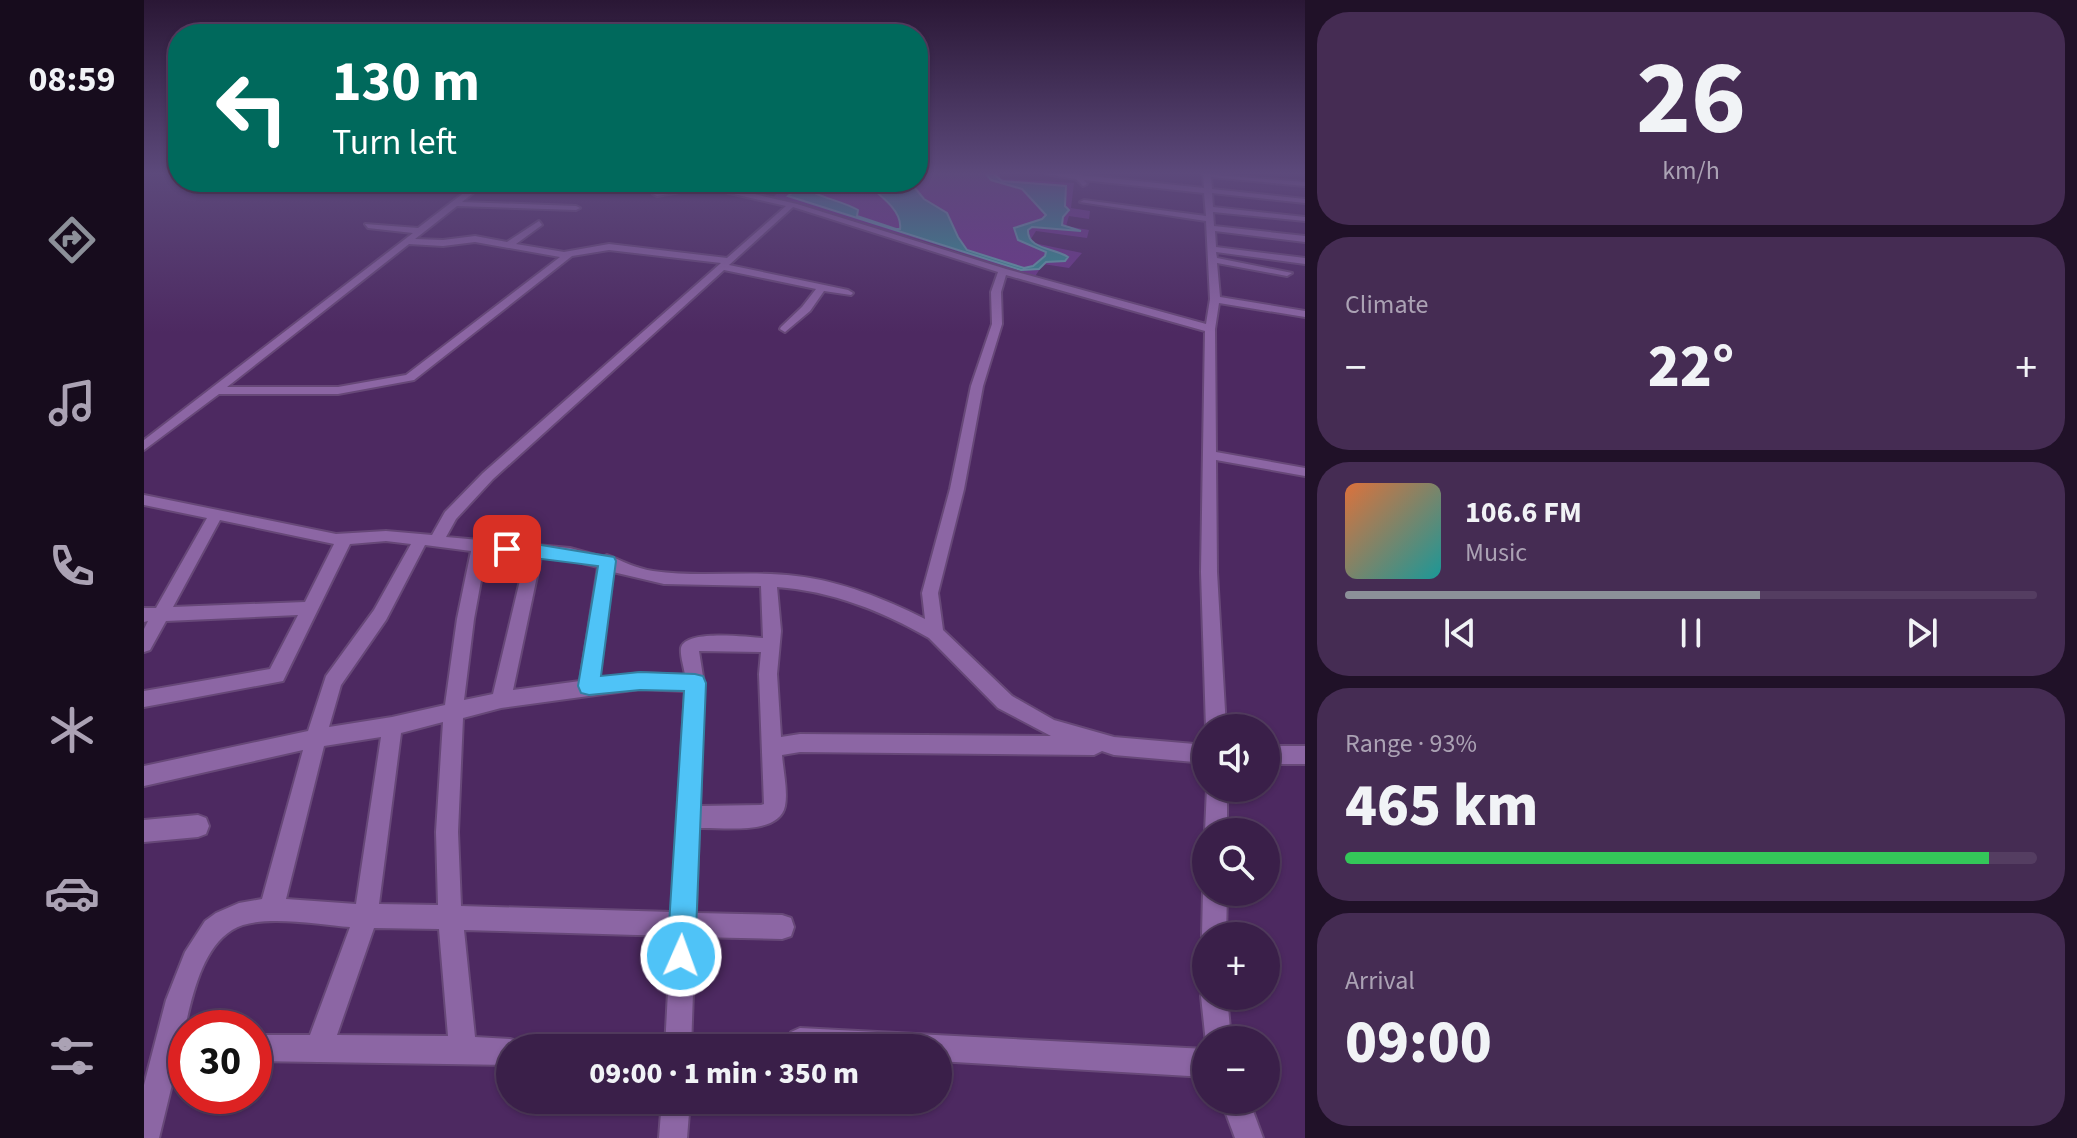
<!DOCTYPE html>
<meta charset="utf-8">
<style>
:root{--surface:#3a1f49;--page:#452c53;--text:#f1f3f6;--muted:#aba2b4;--line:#543d61;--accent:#8c9099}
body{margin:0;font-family:"Source Sans 3",sans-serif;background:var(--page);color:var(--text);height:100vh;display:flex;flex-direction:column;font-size:30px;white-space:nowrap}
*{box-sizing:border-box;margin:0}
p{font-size:26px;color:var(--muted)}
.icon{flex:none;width:44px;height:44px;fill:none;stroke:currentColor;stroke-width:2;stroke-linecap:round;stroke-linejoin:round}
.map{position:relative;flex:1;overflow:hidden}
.sheet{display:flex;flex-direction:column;gap:12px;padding:12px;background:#201128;width:772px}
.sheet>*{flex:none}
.banner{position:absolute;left:24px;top:24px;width:760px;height:168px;border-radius:32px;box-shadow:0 2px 6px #0004,0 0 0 2px var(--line);background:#00695c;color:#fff;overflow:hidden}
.controls{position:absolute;left:1048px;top:714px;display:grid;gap:16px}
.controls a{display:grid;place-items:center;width:88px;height:88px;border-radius:50%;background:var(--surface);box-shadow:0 2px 6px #0004,0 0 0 2px var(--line);font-size:40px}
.speed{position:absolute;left:24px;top:1010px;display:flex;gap:16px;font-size:40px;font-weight:700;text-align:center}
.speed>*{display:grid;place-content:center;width:104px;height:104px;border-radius:50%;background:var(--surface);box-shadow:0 2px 6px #0004,0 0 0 2px var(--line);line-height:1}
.speed .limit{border:12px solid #d22;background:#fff;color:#111}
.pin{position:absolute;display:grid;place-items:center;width:68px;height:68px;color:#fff;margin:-34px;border-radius:16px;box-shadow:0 4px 12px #0006}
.me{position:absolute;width:88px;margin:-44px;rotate:2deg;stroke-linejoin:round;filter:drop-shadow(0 0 6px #0008)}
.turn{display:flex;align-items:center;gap:28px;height:168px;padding:0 32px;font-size:36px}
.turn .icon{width:104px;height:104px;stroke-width:2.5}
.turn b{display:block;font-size:56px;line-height:68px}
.big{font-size:60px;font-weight:800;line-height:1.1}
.sheet .tile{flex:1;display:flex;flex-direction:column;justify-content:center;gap:12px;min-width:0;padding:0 28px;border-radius:32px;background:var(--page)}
.sheet .dial{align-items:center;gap:0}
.dial b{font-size:104px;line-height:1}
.song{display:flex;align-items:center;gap:24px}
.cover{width:96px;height:96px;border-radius:12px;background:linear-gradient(135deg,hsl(20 70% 55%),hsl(180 70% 35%))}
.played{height:8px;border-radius:4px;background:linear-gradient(90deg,var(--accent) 60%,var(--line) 60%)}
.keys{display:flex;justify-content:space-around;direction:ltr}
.heat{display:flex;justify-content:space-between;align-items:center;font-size:44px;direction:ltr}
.charge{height:12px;border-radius:6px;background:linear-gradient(90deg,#34c759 93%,var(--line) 0)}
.trip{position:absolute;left:352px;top:1034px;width:456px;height:80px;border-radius:40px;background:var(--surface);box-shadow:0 2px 6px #0004,0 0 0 2px var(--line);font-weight:800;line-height:80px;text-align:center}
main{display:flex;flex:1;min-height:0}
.dock{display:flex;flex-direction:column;width:144px;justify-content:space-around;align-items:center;background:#170c1d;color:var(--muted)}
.dock .icon{width:56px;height:56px}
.dock .active{color:var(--accent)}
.dock b{font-size:36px;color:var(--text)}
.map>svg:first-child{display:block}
</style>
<main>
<nav class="dock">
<b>08:59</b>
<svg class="icon active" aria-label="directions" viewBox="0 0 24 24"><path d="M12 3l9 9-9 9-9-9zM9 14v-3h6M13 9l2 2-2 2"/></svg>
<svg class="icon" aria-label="music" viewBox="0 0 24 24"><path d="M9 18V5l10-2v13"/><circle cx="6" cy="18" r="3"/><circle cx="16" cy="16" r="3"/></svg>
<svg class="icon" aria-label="phone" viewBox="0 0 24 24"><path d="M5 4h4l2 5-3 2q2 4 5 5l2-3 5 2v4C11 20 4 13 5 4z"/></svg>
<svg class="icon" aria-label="climate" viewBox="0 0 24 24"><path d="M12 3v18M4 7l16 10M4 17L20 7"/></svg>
<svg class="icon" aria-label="car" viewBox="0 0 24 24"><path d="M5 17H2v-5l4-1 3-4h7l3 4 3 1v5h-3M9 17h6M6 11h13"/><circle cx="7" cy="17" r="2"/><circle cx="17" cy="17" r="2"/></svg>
<svg class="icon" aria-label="filters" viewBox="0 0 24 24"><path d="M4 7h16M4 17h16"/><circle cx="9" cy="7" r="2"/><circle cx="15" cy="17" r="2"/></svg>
</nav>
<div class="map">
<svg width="1161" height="1138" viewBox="0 0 1161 1138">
<rect width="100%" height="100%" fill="#4d2961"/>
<path fill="#6e368e" d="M774 174H855L857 179 930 183 927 208 946 211 945 219 925 216 922 226 945 230 943 238 892 231 885 242 938 253 925 268 899 264 890 278C849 263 807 249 766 237 746 232 724 232 705 224 679 215 655 206 628 198L643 185 621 182H774Z"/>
<path fill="#2e9995" stroke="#64a9b0" stroke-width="2" d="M842 174H850L858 181 922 186 921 206 925 210 919 217 918 225 937 231 888 227 884 230C883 249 910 248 924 257L921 261 902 262 895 269 877 270 644 196 655 187 645 182H655C670 198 695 199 714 210L713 216 752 229H756C759 210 733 193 720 182H766L780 199 803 213 814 237 823 250 880 268 889 266 901 256 902 252 874 240 870 228 898 219 902 215 878 189 847 180Z"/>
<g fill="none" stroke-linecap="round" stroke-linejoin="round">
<defs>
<g id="minor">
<path d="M902 174H927L1060 188 1059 174 1161 182V186L1067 177 1068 189 1161 199V203L1068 193 1069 207 1161 217V221L1069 212 1070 226 1161 236V242L1071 231 1072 247 1161 258V264L1072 252 1073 258 1148 273 1143 276 1073 263 1076 297 1161 311V317L1075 303 1071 329 1072 452 1161 468V476L1072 460 1073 572 1082 728H1062L1057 572 1061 331 862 275 857 292 858 324 839 386 820 489 794 593 799 630 868 696 910 720 970 737 1062 745V763L970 755 958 751 950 755 656 752 638 755C639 770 644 791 641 806 635 836 578 827 555 828L552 913 638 915 647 918 650 927 647 936 638 939 551 937 547 1048H521L527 936 320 930 331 1037 366 1039 376 1042 378 1048H366V1065L110 1061V1035H166L206 927C175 925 115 913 88 930 56 950 47 1002 39 1036H42V1062L33 1064 15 1138H0V1085L22 1000 41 952 61 921 72 913 95 903 118 899 159 750 0 786V766L164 731 182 676 230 610 267 544 242 541 206 544 139 681 0 707V691L126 669 154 615 22 621 6 650 0 652V629L4 621 0 622V608H12L63 518 0 505V495L192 534 242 531 288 535 301 512 339 473 577 263 465 250 428 256 270 380 194 394H75L0 450V440L269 233 224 228 221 224 274 228 334 182H343L318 202 432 206 436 208 432 210 313 206 271 239 299 240 331 236 363 242 395 221 398 225 372 244 420 252 465 244 583 258 642 206 546 184 536 192 513 196 509 194 531 188 539 182H558L653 204 862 269 1062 324 1066 299 1062 221 936 202 940 200 1062 216 1060 193 940 180 943 184 939 186 932 179ZM649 207 854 272 847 292 848 324 827 386 806 489 778 593 781 619C741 599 697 581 652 576 604 570 556 578 509 571 490 568 479 561 463 555L459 557 426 548 302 537 312 519 349 479 580 270 672 289 658 307 637 327 636 329 641 332 666 311 680 291 707 295 709 293 704 290 585 265ZM331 242 416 257 262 375 194 387H83L265 244 299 246ZM76 520 190 544 161 602 29 607ZM281 545 327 551 313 619 301 705 248 717 185 727 197 685 242 620ZM342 553 382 555 349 694 320 700 330 619ZM397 557 426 560 454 567 436 681 369 690ZM469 572 520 584 617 586 619 638C603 637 541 629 537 648 536 656 540 667 541 675L496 673 455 679ZM633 587C688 591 738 611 785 638L854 708 907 736 656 734 637 737 633 674 637 631ZM555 651 617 652 615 674 620 804 617 805 556 806 560 683ZM496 689 541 691 528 912 317 906 314 832 319 718 357 708ZM299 722 292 832 294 905 235 904 257 733ZM237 737 212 904 142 899 180 746ZM230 928 295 929 304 1036 193 1035Z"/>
<rect x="1122" y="746" width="39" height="18"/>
<path d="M1063 788H1083V832H1062V834L1061 832Z"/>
<path d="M54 815 62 818 65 826 62 834 54 837 0 842V820Z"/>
<path d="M1062 886V892H1083L1082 936H1062V945L1058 936 1059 892Z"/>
<path d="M1062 986V996H1083L1087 1040H1062V1043L1057 996Z"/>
<path d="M656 1028 1062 1049V1077L794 1061V1048H646L643 1041 647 1032Z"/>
<path d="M518 1100H546L543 1138H515Z"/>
<path d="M1077 1100H1105L1119 1138H1091Z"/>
</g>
</defs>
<use href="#minor" stroke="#674878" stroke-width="4"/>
<use href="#minor" fill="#8c66a4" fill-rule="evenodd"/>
</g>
<linearGradient id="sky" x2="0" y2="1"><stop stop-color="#2a1735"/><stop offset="0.52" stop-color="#5c497b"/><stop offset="1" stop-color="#5c497b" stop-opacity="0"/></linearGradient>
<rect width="1161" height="333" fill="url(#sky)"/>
<path fill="#4fc3f7" stroke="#337fa1" stroke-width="2" d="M363 543 391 544 470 557 472 561 457 676 496 672 551 674 559 676 562 683 551 956 547 966 537 970 527 966 523 956 540 691 496 690 445 695 437 693 434 686 454 566 357 554 354 549 357 545Z"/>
</svg>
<div class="controls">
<a><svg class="icon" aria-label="sound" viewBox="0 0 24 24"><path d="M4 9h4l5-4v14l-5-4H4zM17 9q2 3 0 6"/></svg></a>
<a><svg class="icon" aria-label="search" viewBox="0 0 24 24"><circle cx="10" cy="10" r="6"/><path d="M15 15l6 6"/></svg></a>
<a>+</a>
<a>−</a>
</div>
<div class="speed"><div class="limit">30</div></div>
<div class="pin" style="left:363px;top:549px;background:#d93025"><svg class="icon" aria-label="arrive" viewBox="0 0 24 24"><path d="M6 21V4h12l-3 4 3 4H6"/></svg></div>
<svg class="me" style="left:537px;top:956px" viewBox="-20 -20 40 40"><circle r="17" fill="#4fc3f7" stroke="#fff" stroke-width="3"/><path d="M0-11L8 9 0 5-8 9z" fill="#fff"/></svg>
<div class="trip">09:00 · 1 min · 350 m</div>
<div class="banner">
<div class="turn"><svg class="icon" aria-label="left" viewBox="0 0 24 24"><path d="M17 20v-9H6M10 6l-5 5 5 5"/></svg><div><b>130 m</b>Turn left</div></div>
</div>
</div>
<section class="sheet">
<div class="tile dial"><b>26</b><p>km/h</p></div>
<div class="tile"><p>Climate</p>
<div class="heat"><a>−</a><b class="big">22°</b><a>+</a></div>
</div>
<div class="tile">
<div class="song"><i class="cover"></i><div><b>106.6 FM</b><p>Music</p></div></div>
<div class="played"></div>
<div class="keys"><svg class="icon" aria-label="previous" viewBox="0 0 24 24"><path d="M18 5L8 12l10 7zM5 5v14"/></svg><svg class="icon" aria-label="pause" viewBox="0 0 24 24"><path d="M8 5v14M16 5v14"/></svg><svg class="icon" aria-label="next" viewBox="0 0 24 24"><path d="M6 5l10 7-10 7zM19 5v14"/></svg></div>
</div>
<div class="tile"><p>Range · 93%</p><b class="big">465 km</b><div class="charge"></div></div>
<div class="tile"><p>Arrival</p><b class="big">09:00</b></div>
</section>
</main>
